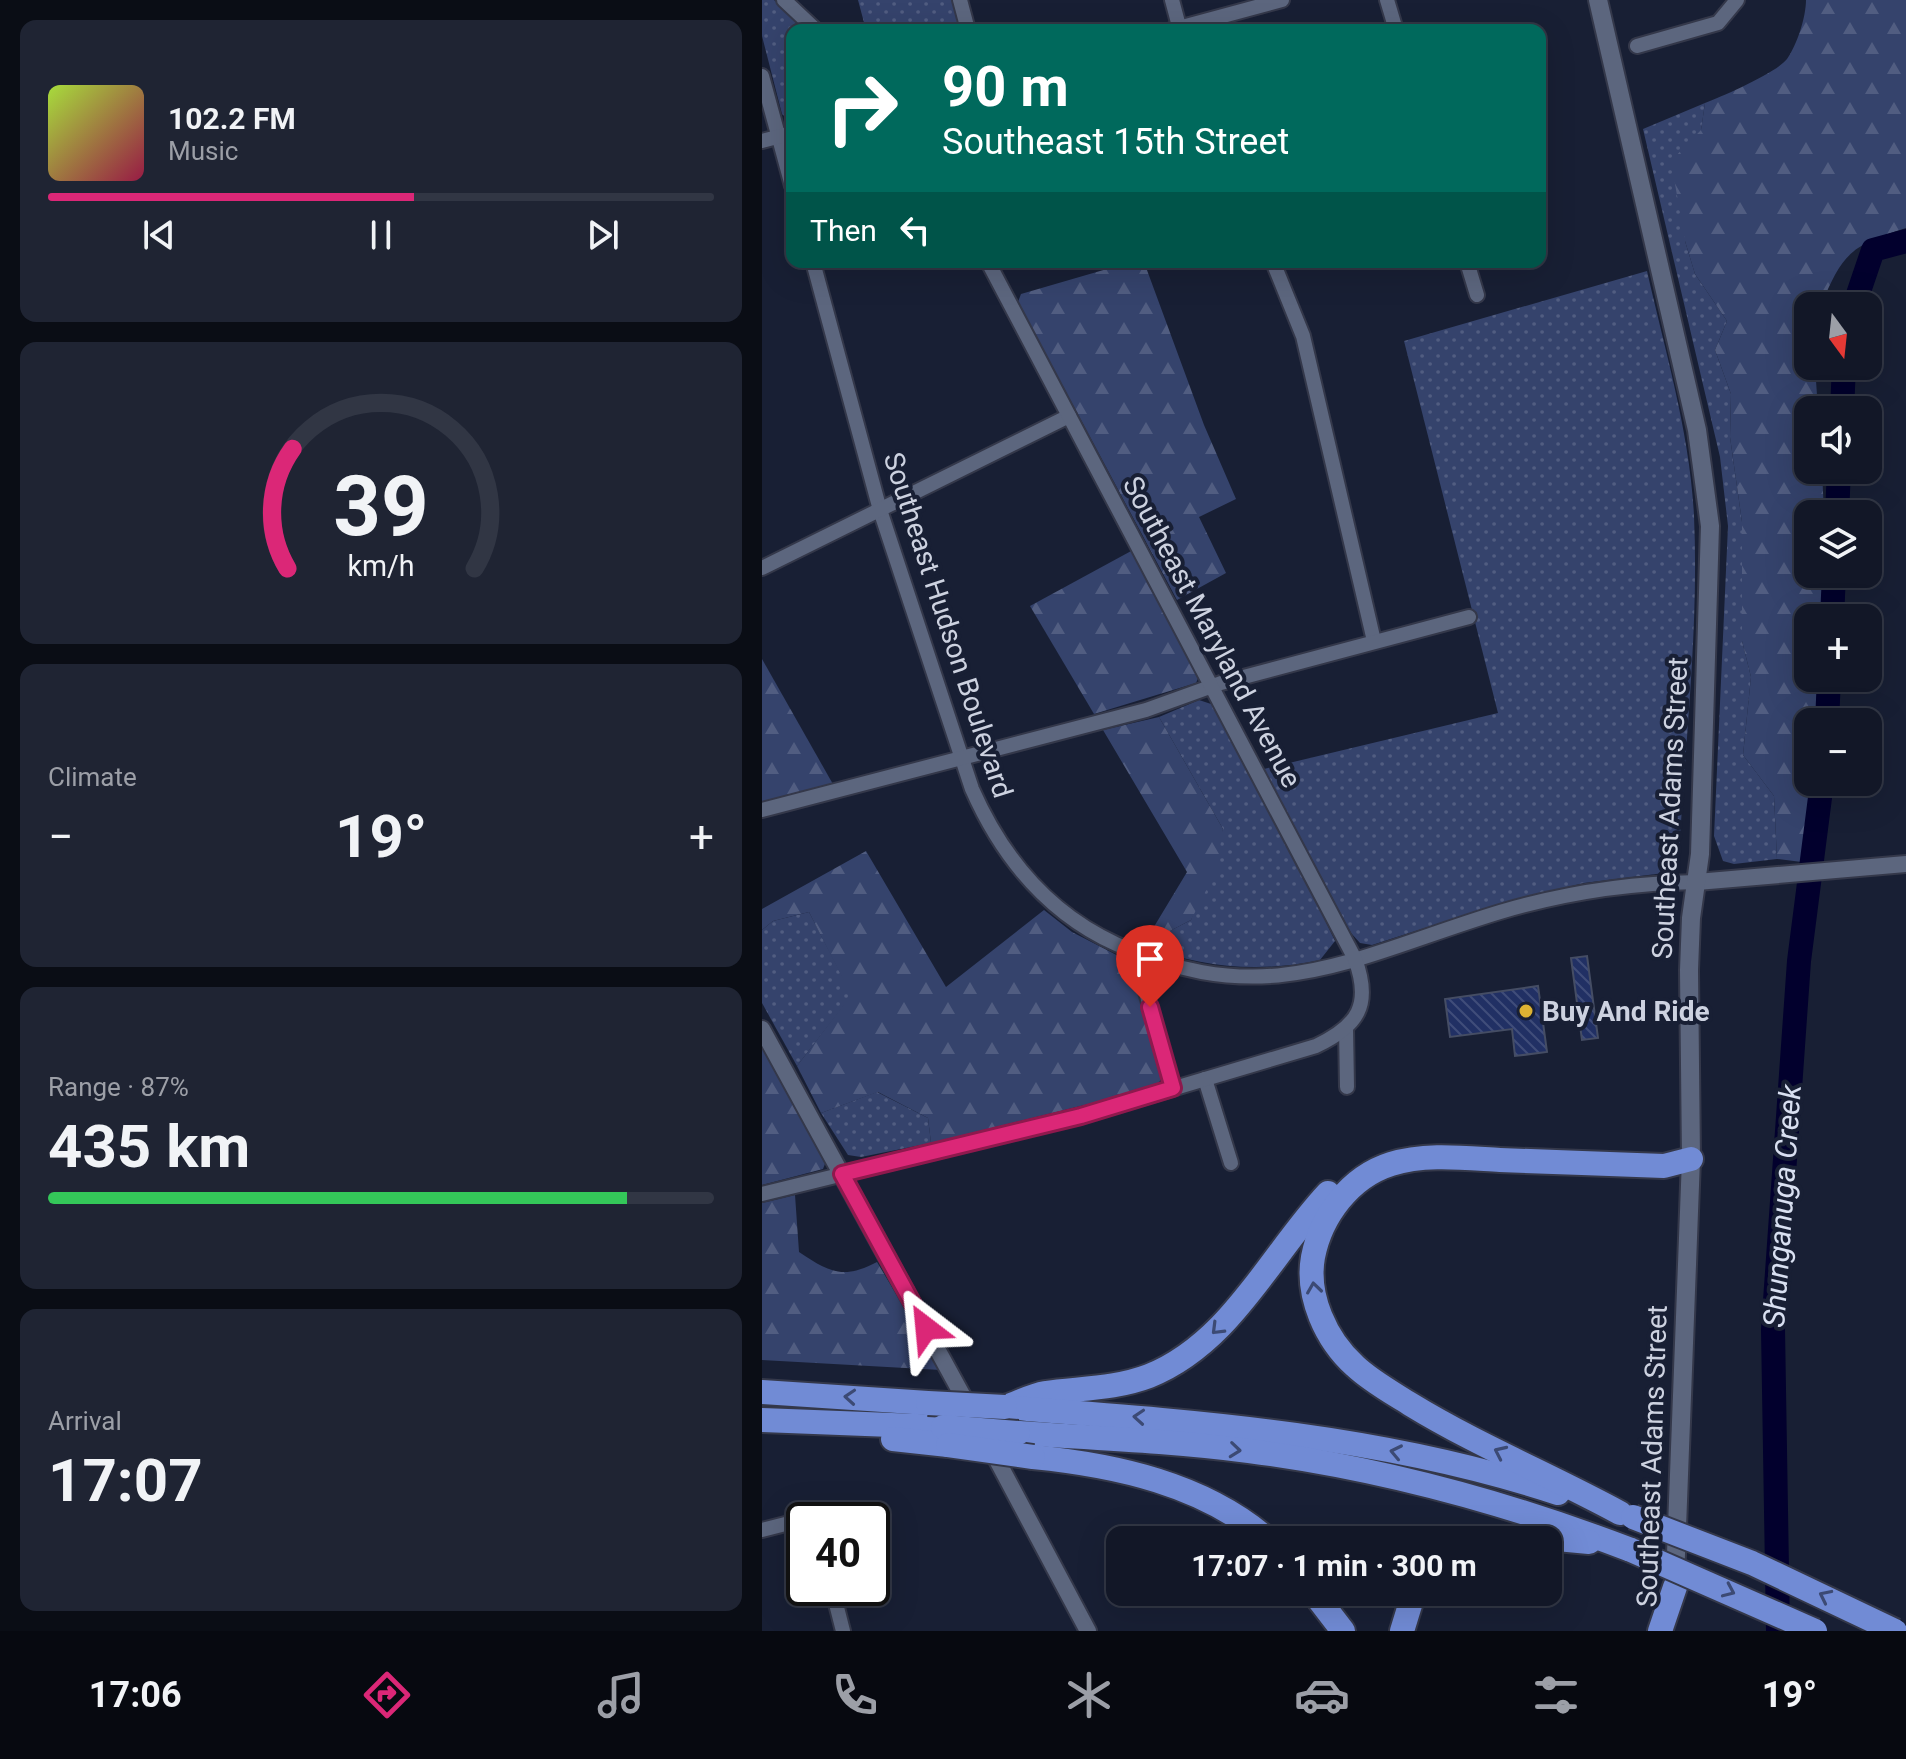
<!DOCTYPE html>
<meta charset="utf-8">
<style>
:root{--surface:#121727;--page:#1f2433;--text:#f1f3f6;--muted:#9c9fa7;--line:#313644;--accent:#db2777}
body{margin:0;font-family:Roboto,sans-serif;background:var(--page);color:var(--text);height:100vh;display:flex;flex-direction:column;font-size:30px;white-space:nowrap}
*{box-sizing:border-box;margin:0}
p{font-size:26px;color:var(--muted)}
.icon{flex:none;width:44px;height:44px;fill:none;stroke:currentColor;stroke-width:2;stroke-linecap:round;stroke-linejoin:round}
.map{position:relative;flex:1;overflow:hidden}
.details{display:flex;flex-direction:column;gap:20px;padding:20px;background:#0a0d15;width:762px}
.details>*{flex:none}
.top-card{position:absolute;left:24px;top:24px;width:760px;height:244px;border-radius:16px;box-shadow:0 8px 32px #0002,0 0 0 2px var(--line);background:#00695c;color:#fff;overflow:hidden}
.needle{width:52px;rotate:165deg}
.fabs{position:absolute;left:1032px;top:292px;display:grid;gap:16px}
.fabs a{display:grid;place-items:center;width:88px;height:88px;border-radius:16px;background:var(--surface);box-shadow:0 8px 32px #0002,0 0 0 2px var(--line);font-size:40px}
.speed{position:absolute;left:24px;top:1502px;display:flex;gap:16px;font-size:40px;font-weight:700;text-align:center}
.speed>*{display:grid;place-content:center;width:104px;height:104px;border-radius:50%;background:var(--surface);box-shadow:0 8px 32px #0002,0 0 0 2px var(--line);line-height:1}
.speed .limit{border:4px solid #111;border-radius:12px;background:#fff;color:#111}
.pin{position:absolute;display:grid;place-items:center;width:68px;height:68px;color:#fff;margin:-82px -34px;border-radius:50% 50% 50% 0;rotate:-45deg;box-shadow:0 0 8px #0007}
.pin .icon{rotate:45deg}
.me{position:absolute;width:88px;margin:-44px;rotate:331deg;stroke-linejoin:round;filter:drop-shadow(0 0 6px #0008)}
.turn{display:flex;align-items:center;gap:28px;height:168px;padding:0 24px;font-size:36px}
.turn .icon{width:104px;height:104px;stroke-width:2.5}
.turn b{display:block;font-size:56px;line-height:68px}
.then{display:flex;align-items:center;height:76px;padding:0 24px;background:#0003;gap:16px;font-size:30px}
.big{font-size:60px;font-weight:700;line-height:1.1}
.details .tile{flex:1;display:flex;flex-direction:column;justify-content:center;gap:12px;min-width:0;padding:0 28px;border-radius:16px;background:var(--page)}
.details .dial{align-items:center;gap:0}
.dial svg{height:208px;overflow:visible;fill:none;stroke:var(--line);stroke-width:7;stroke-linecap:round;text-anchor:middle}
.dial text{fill:var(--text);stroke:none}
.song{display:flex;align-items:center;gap:24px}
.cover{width:96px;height:96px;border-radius:12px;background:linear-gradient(135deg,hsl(80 70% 55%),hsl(340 70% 35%))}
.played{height:8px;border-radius:4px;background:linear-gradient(90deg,var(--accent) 55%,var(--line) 55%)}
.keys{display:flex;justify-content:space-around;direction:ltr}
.heat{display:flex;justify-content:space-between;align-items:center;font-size:44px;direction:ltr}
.charge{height:12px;border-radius:6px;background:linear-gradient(90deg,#34c759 87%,var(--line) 0)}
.trip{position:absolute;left:344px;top:1526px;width:456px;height:80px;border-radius:16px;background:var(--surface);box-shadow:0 8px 32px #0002,0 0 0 2px var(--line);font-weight:700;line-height:80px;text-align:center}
.menu{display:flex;height:128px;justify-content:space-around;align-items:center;background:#070910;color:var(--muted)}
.menu .icon{width:56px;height:56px}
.menu .on{color:var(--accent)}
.menu b{font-size:36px;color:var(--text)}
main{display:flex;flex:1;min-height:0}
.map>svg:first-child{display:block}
</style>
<main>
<section class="details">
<div class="tile">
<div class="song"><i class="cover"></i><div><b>102.2 FM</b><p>Music</p></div></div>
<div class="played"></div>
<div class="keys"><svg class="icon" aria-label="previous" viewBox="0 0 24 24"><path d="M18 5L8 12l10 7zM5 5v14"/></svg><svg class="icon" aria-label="pause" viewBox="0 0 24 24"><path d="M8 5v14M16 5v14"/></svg><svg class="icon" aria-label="next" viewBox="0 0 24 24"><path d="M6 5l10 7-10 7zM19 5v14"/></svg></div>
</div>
<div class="tile dial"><svg viewBox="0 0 100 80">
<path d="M14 69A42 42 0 1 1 86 69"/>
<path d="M14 69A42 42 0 0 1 16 23" stroke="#db2777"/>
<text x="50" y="56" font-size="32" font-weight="700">39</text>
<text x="50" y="72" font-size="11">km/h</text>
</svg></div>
<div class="tile"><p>Climate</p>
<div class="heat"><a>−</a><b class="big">19°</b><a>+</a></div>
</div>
<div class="tile"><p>Range · 87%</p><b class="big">435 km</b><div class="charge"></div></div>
<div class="tile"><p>Arrival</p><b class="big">17:07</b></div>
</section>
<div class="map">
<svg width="1144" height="1631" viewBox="0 0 1144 1631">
<defs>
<pattern id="grass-dots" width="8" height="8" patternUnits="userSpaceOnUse" patternTransform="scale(2)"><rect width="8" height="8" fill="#35436c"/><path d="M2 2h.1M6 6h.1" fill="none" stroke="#515d81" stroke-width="1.8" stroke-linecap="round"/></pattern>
<pattern id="forest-firs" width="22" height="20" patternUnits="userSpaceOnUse" patternTransform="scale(2)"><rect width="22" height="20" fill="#35436c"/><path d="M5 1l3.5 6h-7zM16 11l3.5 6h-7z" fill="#515d81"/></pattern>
<pattern id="building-back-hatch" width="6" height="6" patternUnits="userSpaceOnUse" patternTransform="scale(2)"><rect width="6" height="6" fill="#213064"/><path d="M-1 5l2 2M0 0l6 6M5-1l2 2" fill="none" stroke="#404d7a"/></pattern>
</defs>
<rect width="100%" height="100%" fill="#181f34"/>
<g fill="url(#grass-dots)">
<path d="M0 0H12L46 30H30V123L20 114 0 36Z"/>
<path d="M96 0H190L199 30H104Z"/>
<path d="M943 103 923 241 933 274 965 321 953 350 969 394 968 437 980 522V641L989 677 981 755 1012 796 1015 859 972 864 961 861 952 836 966 526 958 457 881 129Z"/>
<path d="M885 271C903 351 928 433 932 516 937 629 923 743 917 856L902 873 822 883 744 902 610 945 598 943 589 933 502 769 736 713 642 341Z"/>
<path d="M437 700 461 708 573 941 558 960C498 973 439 968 381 945L429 920 461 829 397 717Z"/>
<path d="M47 912 90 995 35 1066 0 1003V930L11 921Z"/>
<path d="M115 1092 166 1118 169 1143 99 1157 86 1155 59 1113Z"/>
</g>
<g fill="url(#forest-firs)">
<path d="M1044 0H1144V228C1090 245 1080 253 1059 306H1046V366H1053L1056 410H1046V470H1060L1062 514H1046V574H1062L1061 618H1046V678H1056L1053 722H1046V782H1049L1040 862 1015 859 1012 796 981 755 989 677 980 641V522L968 437 969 394 953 350 965 321 933 274 923 241 909 161 939 130 943 103C961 96 1014 73 1025 59 1035 45 1044 17 1044 0Z"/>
<path d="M369 262H382L442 425 474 499 437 517 464 573 415 600 256 302 259 294Z"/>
<path d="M371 550 437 676 434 683 332 714 268 606Z"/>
<path d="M0 659 72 786 0 803Z"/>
<path d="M397 717 461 829 454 871 429 920 381 945 425 872 341 730Z"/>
<path d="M104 851 184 987 282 910 310 932 370 963 399 1080 391 1088 169 1143 166 1118 116 1092 59 1113 35 1066 89 995 47 912 11 921 0 930V909Z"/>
<path d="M0 1048 64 1161 61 1169 0 1185Z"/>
<path d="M33 1195 37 1252C67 1272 81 1280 115 1262L179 1370 0 1360V1203Z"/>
</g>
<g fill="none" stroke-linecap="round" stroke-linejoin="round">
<g stroke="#02002d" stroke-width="24">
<path d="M1092 306 1111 250 1144 241"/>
<path d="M1080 410 1082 366"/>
<path d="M1075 514 1077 470"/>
<path d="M1070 618 1072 574"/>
<path d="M1065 722 1067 678"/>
<path d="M1016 1631 1011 1329 1037 961 1060 782"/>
</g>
</g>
<g fill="url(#building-back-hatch)" stroke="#454d64" stroke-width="2">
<path d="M825 956 836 1038 820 1040 809 958Z"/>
<path d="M776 986 785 1052 753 1056 750 1029 688 1037 683 999Z"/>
</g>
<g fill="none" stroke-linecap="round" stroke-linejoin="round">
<defs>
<g id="minor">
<path d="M22 0 54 30"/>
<path d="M198 0 206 30"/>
<path d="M410 0 418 30"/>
<path d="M625 0 634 30"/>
<path d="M409 30 520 0"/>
<path d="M875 46 956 23 975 0"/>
<path d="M0 76 30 186"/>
<path d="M0 141 30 133"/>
<path d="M51 262 118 510 210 789C240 857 286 913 354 944 506 1014 593 956 738 912 802 893 867 883 935 882"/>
<path d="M511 262 541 336 612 641"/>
<path d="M705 262 715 295"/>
<path d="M0 568 307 416"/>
<path d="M0 810 384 710 459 683 707 617"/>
<path d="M373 953 411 1088"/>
<path d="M584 1028 585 1087"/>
<path d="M443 1079 469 1163"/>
<path d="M0 1194 319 1116 554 1046C596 1026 610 1005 593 959L226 262"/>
<path d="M0 1530 78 1510"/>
<path d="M70 1588 81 1631"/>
</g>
<g id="tertiary">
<path d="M935 882 1144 864"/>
<path d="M0 1029 209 1411"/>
<path d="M227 1445 326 1631"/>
</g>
<path id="secondary" d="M836 0 935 430 948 526 938 854 929 918 927 970 929 1159 913 1580"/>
<g id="motorway">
<path d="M0 1392 166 1403"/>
<path d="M243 1407C256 1403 270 1395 283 1393 318 1388 353 1389 387 1376 469 1343 508 1255 566 1193"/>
<path d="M253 1408C436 1422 620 1435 796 1493"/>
<path d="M0 1420 181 1427"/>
<path d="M256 1433C333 1438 411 1441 487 1451 619 1468 746 1503 869 1550"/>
<path d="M131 1439 186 1445"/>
<path d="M271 1457C353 1465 442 1484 506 1540"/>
<path d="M858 1513C788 1475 715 1445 648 1404 629 1392 609 1381 593 1366 564 1340 544 1296 551 1257 559 1216 588 1177 629 1164 663 1153 703 1158 738 1160 793 1162 847 1164 902 1166L929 1159"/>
<path d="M738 1540 774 1537 827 1542"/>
<path d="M551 1592 581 1631"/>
<path d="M640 1631 652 1592"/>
<path d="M898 1631 913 1587"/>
</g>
</defs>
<use href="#minor" stroke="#34384a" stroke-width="18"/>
<use href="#tertiary" stroke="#34384a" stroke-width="20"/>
<use href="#secondary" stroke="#34384a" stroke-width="22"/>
<use href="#motorway" stroke="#34384a" stroke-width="28"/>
<use href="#minor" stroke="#5c667e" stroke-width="14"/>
<use href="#tertiary" stroke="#5c667e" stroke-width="16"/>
<use href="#secondary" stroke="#5c667e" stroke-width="18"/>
<use href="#motorway" stroke="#718bd5" stroke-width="24"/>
<defs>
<g id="motorway-bridge">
<path d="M166 1403 243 1407"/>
<path d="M181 1427 256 1433"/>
<path d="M186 1445 271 1457"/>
<path d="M871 1517 990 1563 1133 1631"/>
<path d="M869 1550 1053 1631"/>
</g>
</defs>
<use href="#motorway-bridge" stroke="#34384a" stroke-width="28" stroke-linecap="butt"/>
<use href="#motorway-bridge" stroke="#718bd5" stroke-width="24"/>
</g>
<defs><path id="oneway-chevron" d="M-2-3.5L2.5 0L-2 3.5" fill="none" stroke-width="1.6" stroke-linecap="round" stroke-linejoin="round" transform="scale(2)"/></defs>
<g stroke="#3c4a74">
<use href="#oneway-chevron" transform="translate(552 1288) rotate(-98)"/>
<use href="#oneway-chevron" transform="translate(455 1329) rotate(135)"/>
<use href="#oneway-chevron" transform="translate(88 1397) rotate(-176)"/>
<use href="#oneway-chevron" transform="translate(377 1417) rotate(-176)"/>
<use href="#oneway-chevron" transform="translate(473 1450) rotate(6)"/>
<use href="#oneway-chevron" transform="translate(634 1452) rotate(-168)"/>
<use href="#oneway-chevron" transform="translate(738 1452) rotate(-155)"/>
<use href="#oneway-chevron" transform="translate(967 1591) rotate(24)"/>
<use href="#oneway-chevron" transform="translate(1063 1596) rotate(-154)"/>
</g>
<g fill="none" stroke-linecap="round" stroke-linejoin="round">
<defs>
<path id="route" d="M164 1328 80 1174 319 1116 411 1088 388 1007"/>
</defs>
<use href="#route" stroke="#8e194d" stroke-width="20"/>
<use href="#route" stroke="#db2777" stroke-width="14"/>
</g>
<circle fill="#ddb233" stroke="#181f34" stroke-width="3" cx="764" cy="1011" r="8"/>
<g text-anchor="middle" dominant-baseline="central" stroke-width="8" stroke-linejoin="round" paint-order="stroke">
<g font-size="28" fill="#cdd2e0" stroke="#181f34">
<text transform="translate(186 625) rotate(72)">Southeast Hudson Boulevard</text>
<text transform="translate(450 632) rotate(62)">Southeast Maryland Avenue</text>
<text transform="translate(908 808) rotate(-87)">Southeast Adams Street</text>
<text transform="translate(890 1456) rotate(-88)">Southeast Adams Street</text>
</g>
<g font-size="28" font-weight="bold" fill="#cdd2e0" stroke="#181f34" text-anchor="start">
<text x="780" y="1011">Buy And Ride</text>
</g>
<g font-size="30" font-style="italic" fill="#d9e0f1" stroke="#181f34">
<text transform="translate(1020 1206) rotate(-86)">Shunganuga Creek</text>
</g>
</g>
</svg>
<div class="fabs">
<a><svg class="needle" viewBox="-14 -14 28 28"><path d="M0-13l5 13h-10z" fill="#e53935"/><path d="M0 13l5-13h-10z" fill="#9c9fa7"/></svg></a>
<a><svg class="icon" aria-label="sound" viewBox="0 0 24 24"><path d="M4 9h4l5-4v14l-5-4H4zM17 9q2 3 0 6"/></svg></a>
<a><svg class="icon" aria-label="layers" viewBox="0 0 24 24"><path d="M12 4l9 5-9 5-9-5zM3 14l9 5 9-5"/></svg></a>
<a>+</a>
<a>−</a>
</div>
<div class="speed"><div class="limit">40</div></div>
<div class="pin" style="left:388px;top:1007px;background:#d93025"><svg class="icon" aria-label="arrive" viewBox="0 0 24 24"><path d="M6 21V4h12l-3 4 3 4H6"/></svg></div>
<svg class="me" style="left:164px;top:1328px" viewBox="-20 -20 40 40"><path d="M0-17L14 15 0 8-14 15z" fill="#db2777" stroke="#fff" stroke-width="4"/></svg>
<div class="trip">17:07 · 1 min · 300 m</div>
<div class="top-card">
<div class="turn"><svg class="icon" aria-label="right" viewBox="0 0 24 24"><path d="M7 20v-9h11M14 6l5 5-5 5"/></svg><div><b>90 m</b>Southeast 15th Street</div></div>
<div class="then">Then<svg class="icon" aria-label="left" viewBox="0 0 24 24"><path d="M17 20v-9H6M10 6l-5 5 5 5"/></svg></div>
</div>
</div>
</main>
<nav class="menu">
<b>17:06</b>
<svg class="icon on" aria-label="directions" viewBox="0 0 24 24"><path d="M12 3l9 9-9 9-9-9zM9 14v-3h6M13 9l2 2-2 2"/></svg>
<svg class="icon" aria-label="music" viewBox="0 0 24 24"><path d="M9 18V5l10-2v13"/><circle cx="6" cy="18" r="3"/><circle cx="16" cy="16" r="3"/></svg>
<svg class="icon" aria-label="phone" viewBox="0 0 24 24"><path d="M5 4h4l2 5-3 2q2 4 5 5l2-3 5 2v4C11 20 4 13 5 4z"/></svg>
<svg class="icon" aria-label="climate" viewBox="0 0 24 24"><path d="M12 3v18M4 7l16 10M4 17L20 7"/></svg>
<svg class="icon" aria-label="car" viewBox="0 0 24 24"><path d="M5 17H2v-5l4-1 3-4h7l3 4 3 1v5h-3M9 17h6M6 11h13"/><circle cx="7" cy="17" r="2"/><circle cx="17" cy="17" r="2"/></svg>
<svg class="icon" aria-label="filters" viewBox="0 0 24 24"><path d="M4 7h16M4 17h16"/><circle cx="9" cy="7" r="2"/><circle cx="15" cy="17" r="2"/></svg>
<b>19°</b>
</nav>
